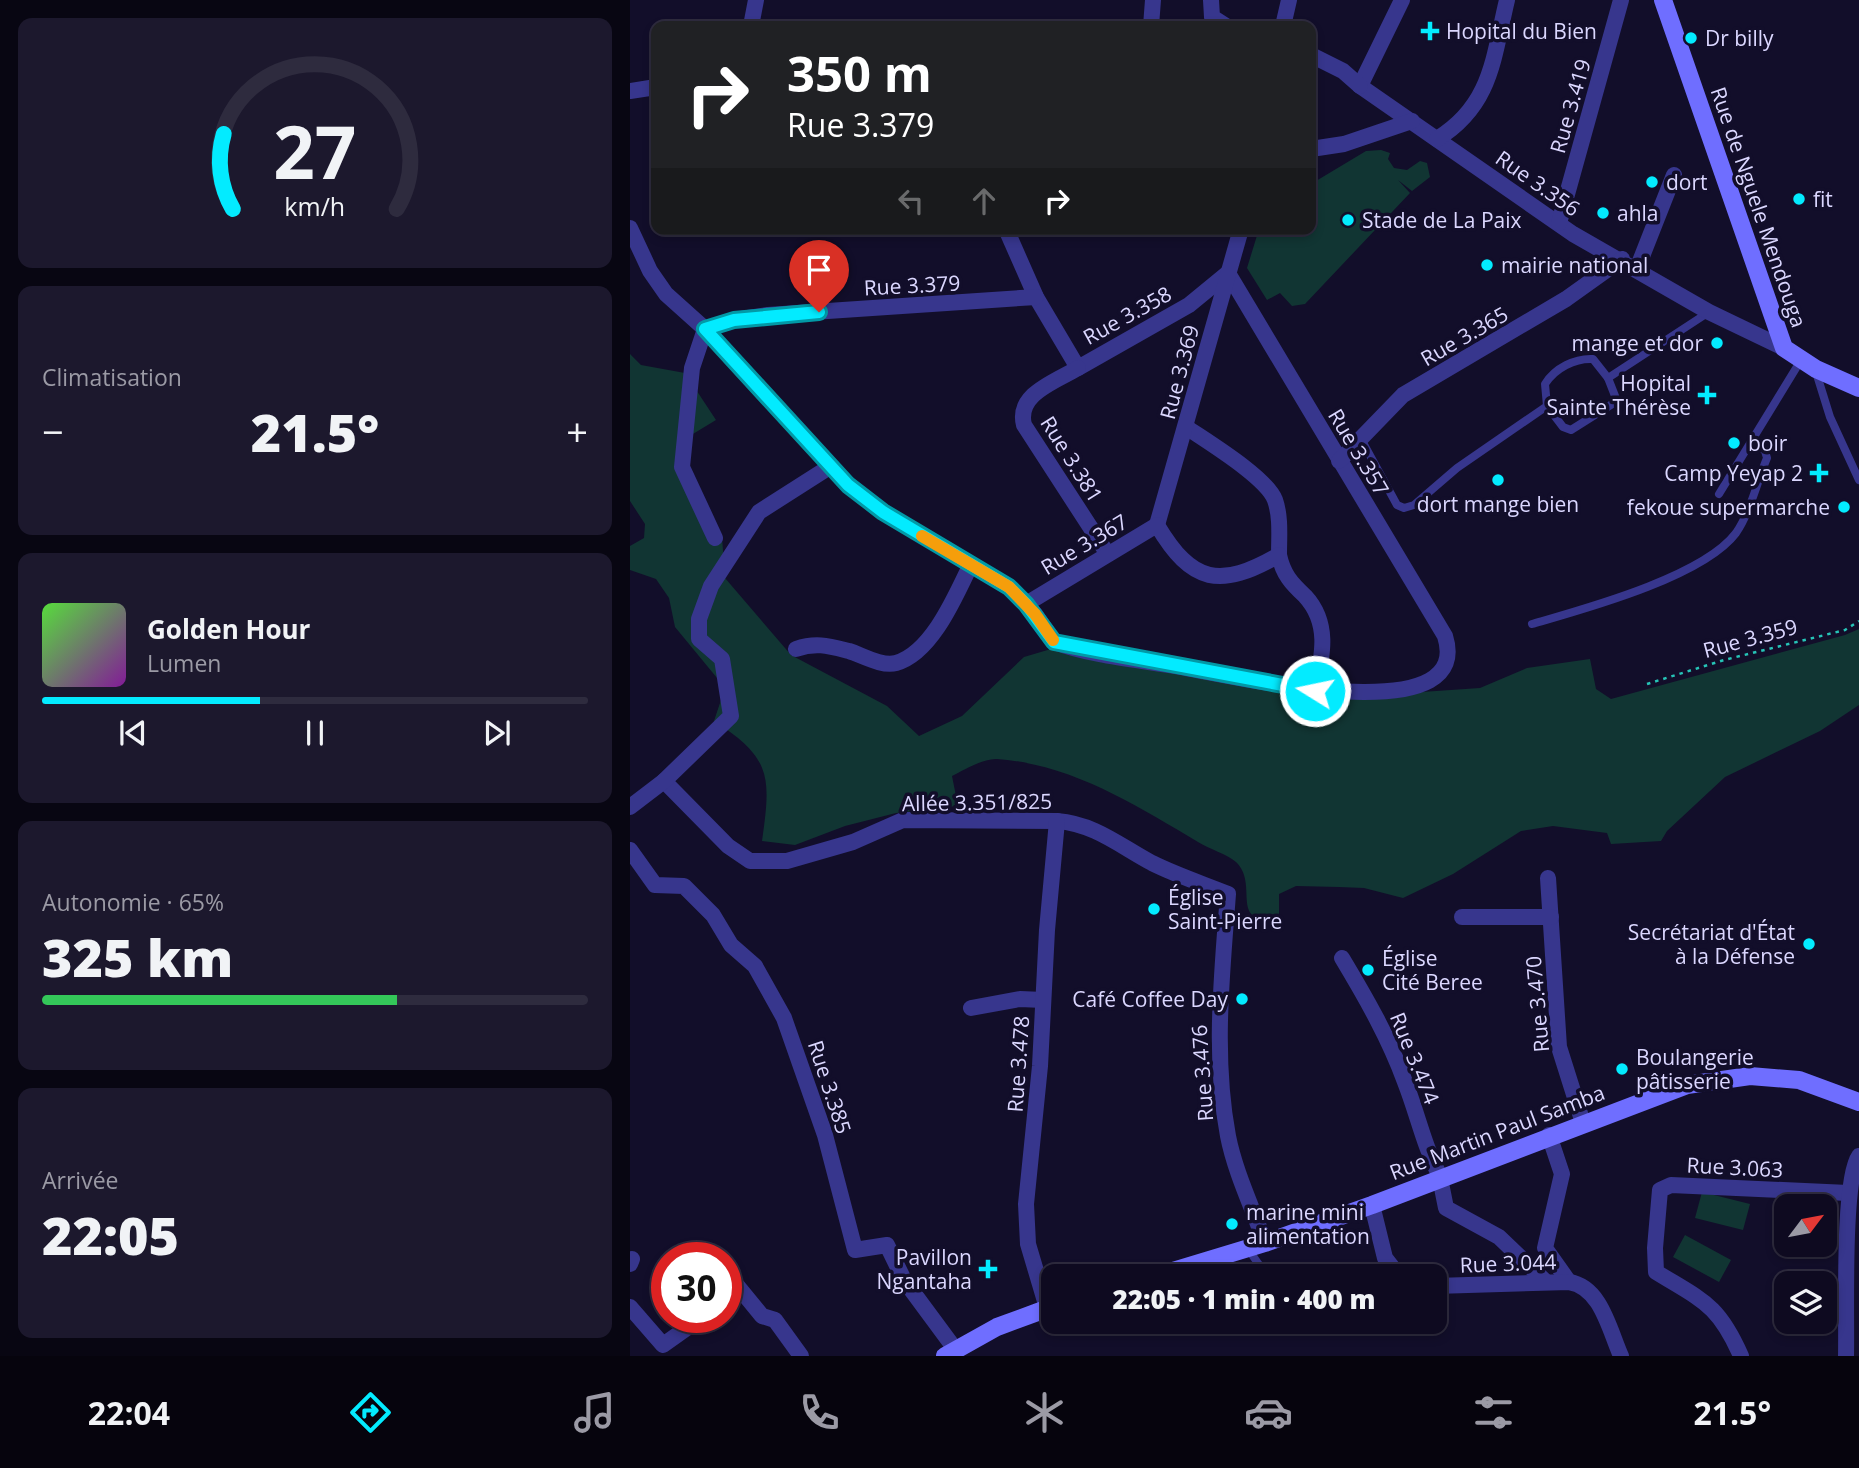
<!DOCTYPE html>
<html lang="fr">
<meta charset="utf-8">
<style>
:root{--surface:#0e0a20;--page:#1c182d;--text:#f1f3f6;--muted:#9b9aa5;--line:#2e2b3e;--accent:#03ebff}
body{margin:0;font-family:"Open Sans",sans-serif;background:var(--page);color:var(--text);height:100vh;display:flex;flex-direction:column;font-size:26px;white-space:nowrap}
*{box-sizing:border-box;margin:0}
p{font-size:23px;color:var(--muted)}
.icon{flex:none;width:38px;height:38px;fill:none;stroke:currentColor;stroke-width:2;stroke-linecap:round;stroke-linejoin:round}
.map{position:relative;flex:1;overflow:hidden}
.drawer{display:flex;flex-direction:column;gap:18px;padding:18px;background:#080612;width:630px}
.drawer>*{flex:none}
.top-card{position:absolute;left:21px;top:21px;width:665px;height:214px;border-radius:14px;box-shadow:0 4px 10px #0003,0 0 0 2px var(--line);background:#202124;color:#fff;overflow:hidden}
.needle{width:46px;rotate:58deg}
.tools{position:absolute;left:1144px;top:1194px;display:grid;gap:14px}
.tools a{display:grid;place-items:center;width:63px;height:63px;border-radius:14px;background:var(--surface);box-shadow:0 4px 10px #0003,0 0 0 2px var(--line);font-size:35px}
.speed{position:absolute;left:21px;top:1242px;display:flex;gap:14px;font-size:35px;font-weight:700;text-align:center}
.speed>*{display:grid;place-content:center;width:91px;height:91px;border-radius:50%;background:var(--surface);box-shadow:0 4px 10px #0003,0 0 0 2px var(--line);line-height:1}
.speed .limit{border:10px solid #d22;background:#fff;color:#111}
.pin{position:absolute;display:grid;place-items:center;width:60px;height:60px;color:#fff;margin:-72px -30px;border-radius:50% 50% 50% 0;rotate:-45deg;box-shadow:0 0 7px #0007}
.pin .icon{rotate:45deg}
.me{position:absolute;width:77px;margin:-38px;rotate:280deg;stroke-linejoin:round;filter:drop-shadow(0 0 5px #0008)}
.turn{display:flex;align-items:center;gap:24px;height:147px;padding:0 21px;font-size:32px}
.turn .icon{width:91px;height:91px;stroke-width:2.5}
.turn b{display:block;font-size:49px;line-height:60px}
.lanes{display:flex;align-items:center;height:66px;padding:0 21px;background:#0003;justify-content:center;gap:35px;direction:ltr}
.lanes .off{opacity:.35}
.big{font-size:52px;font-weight:800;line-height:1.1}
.drawer .tile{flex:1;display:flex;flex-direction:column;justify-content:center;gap:10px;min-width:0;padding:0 24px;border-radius:14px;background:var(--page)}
.drawer .dial{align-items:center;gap:0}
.dial svg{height:182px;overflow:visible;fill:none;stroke:var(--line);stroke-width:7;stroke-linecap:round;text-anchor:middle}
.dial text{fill:var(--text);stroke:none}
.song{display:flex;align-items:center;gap:21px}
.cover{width:84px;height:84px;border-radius:10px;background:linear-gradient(135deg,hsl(110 70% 55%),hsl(290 70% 35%))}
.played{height:7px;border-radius:4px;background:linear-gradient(90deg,var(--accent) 40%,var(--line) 40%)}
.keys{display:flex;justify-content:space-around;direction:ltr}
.heat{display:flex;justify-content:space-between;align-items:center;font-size:38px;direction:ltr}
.charge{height:10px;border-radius:5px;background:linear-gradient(90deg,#34c759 65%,var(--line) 0)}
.trip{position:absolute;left:411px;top:1264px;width:406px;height:70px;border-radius:14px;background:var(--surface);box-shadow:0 4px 10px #0003,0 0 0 2px var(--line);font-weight:800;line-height:70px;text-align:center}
.tabs{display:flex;height:112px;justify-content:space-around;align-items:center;background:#06040d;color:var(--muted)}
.tabs .icon{width:49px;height:49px}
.tabs .selected{color:var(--accent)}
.tabs b{font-size:32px;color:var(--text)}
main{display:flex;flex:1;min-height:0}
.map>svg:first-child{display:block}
</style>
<main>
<section class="drawer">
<div class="tile dial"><svg viewBox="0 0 100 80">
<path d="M14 69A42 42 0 1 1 86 69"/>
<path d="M14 69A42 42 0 0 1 10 36" stroke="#03ebff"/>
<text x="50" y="56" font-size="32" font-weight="700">27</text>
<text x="50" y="72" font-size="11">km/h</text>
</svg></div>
<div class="tile"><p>Climatisation</p>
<div class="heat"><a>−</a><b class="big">21.5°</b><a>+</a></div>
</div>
<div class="tile">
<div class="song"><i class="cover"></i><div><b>Golden Hour</b><p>Lumen</p></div></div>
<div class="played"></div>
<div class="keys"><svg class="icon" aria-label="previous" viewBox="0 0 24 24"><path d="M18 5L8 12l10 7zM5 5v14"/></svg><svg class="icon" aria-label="pause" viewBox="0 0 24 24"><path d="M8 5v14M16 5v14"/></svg><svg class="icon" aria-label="next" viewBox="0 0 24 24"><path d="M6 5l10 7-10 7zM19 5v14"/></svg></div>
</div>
<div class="tile"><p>Autonomie · 65%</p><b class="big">325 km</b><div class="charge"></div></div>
<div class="tile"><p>Arrivée</p><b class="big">22:05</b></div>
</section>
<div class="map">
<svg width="1229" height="1356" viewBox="0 0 1229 1356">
<rect width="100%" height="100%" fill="#120e2a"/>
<g fill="#113533">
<path d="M751 150 760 153 758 159 764 168 777 170 790 161 797 163 800 177 782 191 768 180 780 193 675 304 662 306 650 293 637 300 617 268 629 229H681V207L685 205 681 199V184L736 151Z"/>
<path d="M0 354 11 365 55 373 86 420 53 440V465L92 537 95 578 161 655 257 706 289 736 332 716 394 657 421 649 704 698 850 688 897 668 960 659 966 689 981 699 1215 635 1229 629V705L1190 731 1095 777 1037 831 1031 841 981 844 977 833 923 826 891 831 823 874 773 898 734 888 709 887 666 886 649 894V920C597 925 630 885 606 862 597 854 579 849 568 842 506 805 441 764 367 759 354 758 334 770 322 776L328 806 266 813 215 826 165 845 132 841C141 777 142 758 84 721L92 697V684L45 627 39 598 26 579 0 570V546L14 538 15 524 0 501Z"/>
<path d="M1072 1192 1120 1204 1113 1230 1065 1218Z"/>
<path d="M1055 1235 1101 1260 1089 1282 1043 1257Z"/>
</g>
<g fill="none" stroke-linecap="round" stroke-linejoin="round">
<path stroke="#26c4b7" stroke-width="2.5" stroke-dasharray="3.5 5" stroke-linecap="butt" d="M1017 684 1094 660 1215 630 1229 621"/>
<g stroke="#37368d" stroke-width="8">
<path d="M1186 372 1200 417 1229 480"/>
<path d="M917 406 933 427 941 430 987 401 978 378"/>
<path d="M731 439 767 505 774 508 784 505 827 468 917 406 915 384C925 368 945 358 963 359L978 378 1079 312"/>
<path d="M1089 494 1171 360"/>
<path d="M902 624C954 609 1073 577 1106 533 1120 513 1127 482 1137 458L1135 451 1122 439"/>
<path d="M618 1249 637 1276"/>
</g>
<g stroke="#37368d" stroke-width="16">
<path d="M581 0 582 17 596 26"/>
<path d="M772 0 730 86 943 234 1079 312 1154 348"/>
<path d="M121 26 126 0"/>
<path d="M521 26 523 0"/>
<path d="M653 26 659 0"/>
<path d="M681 55 713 71 730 86"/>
<path d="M0 91 26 87"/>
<path d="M807 139C862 105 863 58 877 0"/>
<path d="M681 149 714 144 782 121"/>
<path d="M929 223 991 0"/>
<path d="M0 228 20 271 36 294 75 329 218 485 253 512 379 587 405 614 424 642C465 657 513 660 556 668 599 675 846 734 815 636L598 273 559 305 448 368 406 297 376 229"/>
<path d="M1007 269 1044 175"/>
<path d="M448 368C425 382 386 394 394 425L477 553"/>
<path d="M556 427C578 442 636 477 645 500 651 517 649 537 649 555"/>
<path d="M709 461 773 395 936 299 992 259"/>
<path d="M527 525 611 229"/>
<path d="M85 538 52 467 62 368 75 329 104 320 138 315 406 297"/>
<path d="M396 604 527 525C562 584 590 589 649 555 653 574 661 583 675 596 701 624 692 658 685 691"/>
<path d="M166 649C186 642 199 646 219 651 232 655 252 667 266 663 302 653 326 595 341 564"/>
<path d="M34 781 98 846 120 861H157L223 842 273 820 427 821C465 824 490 846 522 863 546 875 573 884 598 894 592 974 583 1056 598 1136 605 1172 623 1209 635 1243"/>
<path d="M0 807 34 781 101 716 92 659 69 639V619L81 586 129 512 201 466"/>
<path d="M0 850 25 885 54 886 83 915 101 945 125 966 154 1018 195 1135 225 1250 257 1245 274 1280 325 1349"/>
<path d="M918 878 929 1047 953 1123"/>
<path d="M832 917H921"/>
<path d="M712 958C736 998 759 1038 775 1082 788 1115 794 1147 811 1178"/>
<path d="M341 1008 390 999 413 1000"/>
<path d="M919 1135 932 1174 915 1248 939 1282"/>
<path d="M810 1178 816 1208 869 1237 916 1282"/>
<path d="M742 1205 755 1258 769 1276"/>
<path d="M0 1264 2 1259"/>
<path d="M805 1286 939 1282C971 1287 979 1329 991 1356"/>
<path d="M96 1291 105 1283 132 1316 145 1320 171 1356"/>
<path d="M0 1307 33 1345 71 1318"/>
<path d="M417 1308 398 1244 396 1204 410 1066 417 930 427 821"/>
<path d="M1111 1356C1088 1304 1073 1301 1026 1272L1025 1248 1030 1190 1041 1185 1218 1193"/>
<path d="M1216 1356C1217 1318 1212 1180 1229 1156"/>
</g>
<g stroke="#6f6eff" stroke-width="18">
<path d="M1033 0 1154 348 1186 369 1229 388"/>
<path d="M526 1276 635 1243 742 1205 1057 1085 1120 1076 1169 1080 1229 1102"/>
<path d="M315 1356 367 1327 424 1306"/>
</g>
</g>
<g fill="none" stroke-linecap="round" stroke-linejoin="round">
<defs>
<path id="route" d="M189 312 104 320 75 329 218 485 253 512 379 587 396 604 424 642 685 691"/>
</defs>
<use href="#route" stroke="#0299a6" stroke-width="18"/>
<use href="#route" stroke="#03ebff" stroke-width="12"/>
<path stroke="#f59e0b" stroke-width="12" d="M292 536 379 587 405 614 423 640"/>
</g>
<g fill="#03ebff" stroke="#120e2a" stroke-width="2.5">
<path d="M796.5 20.5h7v7h7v7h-7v7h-7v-7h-7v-7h7z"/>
<circle cx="1061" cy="38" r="7"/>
<circle cx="1022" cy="182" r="7"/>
<circle cx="1169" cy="199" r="7"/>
<circle cx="973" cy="213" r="7"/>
<circle cx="718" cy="220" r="7"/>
<circle cx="857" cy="265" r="7"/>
<circle cx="1087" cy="343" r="7"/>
<path d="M1073.5 384.5h7v7h7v7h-7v7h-7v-7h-7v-7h7z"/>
<circle cx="1104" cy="443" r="7"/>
<path d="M1185.5 462.5h7v7h7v7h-7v7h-7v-7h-7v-7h7z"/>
<circle cx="868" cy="480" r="7"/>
<circle cx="1214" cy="507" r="7"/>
<circle cx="524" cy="909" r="7"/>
<circle cx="1179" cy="944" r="7"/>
<circle cx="738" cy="970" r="7"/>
<circle cx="612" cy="999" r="7"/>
<circle cx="992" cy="1069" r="7"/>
<circle cx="602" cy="1224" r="7"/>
<path d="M354.5 1258.5h7v7h7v7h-7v7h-7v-7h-7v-7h7z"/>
</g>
<g text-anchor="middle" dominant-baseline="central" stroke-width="7" stroke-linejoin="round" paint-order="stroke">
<g font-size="21" fill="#dbd7ff" stroke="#120e2a" text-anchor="start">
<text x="816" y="31">Hopital du Bien</text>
<text x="1075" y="38">Dr billy</text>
<text x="1036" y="182">dort</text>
<text x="1183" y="199">fit</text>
<text x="987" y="213">ahla</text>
<text x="732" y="220">Stade de La Paix</text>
<text x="871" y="265">mairie national</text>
<text x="1073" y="343" text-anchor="end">mange et dor</text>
<text x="1061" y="383" text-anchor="end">Hopital<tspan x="1061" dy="24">Sainte Thérèse</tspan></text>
<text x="1118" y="443">boir</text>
<text x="1173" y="473" text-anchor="end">Camp Yeyap 2</text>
<text x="868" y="504" text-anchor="middle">dort mange bien</text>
<text x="1200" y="507" text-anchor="end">fekoue supermarche</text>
<text x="538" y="897">Église<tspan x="538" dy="24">Saint-Pierre</tspan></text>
<text x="1165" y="932" text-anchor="end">Secrétariat d'État<tspan x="1165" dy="24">à la Défense</tspan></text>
<text x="752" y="958">Église<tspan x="752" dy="24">Cité Beree</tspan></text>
<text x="598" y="999" text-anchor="end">Café Coffee Day</text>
<text x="1006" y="1057">Boulangerie<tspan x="1006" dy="24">pâtisserie</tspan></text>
<text x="616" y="1212">marine mini<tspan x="616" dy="24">alimentation</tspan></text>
<text x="342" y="1257" text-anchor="end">Pavillon<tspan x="342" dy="24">Ngantaha</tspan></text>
</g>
<g font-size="21" fill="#dbd7ff" stroke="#120e2a">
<text transform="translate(940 106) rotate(-74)">Rue 3.419</text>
<text transform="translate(908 183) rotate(35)">Rue 3.356</text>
<text transform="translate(1129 207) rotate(71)">Rue de Nguele Mendouga</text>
<text transform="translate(282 285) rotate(-3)">Rue 3.379</text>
<text transform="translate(497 315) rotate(-29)">Rue 3.358</text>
<text transform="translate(834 336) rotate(-30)">Rue 3.365</text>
<text transform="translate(549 372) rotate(-75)">Rue 3.369</text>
<text transform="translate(729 452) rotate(59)">Rue 3.357</text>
<text transform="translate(442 459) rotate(58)">Rue 3.381</text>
<text transform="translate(454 544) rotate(-31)">Rue 3.367</text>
<text transform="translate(1120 638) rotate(-15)">Rue 3.359</text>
<text transform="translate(347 802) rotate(-1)">Allée 3.351/825</text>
<text transform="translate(907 1004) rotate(-95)">Rue 3.470</text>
<text transform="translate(785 1058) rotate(68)">Rue 3.474</text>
<text transform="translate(388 1064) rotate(-86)">Rue 3.478</text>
<text transform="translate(572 1073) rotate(-94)">Rue 3.476</text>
<text transform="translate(200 1087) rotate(72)">Rue 3.385</text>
<text transform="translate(867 1132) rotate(-21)">Rue Martin Paul Samba</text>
<text transform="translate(1105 1167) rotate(3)">Rue 3.063</text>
<text transform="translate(878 1263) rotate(-2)">Rue 3.044</text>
</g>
</g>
</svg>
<div class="tools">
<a><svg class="needle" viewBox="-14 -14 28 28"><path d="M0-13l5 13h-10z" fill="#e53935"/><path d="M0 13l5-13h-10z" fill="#9b9aa5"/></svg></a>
<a><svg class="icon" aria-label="layers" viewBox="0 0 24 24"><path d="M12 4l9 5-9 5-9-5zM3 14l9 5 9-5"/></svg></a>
</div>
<div class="speed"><div class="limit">30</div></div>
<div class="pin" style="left:189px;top:312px;background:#d93025"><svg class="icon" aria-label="arrive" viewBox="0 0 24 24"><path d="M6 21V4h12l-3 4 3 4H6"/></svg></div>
<svg class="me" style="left:685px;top:691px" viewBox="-20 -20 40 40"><circle r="17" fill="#03ebff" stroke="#fff" stroke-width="3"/><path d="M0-11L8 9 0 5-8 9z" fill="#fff"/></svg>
<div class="trip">22:05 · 1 min · 400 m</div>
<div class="top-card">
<div class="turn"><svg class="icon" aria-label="right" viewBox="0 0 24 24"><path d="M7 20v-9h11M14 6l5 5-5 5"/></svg><div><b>350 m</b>Rue 3.379</div></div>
<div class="lanes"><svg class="icon off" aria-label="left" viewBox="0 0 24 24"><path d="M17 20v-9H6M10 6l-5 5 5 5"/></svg><svg class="icon off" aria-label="ahead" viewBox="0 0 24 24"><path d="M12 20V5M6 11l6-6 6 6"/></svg><svg class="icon" aria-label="right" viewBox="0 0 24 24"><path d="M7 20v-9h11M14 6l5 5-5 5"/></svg></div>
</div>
</div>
</main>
<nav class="tabs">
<b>22:04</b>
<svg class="icon selected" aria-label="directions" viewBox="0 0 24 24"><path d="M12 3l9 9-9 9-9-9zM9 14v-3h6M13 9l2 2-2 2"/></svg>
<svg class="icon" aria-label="music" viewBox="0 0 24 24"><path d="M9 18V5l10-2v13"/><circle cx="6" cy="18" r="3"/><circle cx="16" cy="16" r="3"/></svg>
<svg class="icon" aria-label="phone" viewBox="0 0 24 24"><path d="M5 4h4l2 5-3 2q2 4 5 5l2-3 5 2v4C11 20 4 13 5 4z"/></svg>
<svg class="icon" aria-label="climate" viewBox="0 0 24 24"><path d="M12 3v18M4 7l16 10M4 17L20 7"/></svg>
<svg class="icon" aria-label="car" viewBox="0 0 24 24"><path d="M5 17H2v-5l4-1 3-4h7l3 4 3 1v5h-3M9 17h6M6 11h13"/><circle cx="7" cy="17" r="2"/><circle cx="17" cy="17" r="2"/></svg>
<svg class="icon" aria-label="filters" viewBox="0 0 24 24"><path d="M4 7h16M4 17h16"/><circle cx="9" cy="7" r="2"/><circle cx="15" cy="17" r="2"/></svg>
<b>21.5°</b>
</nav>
